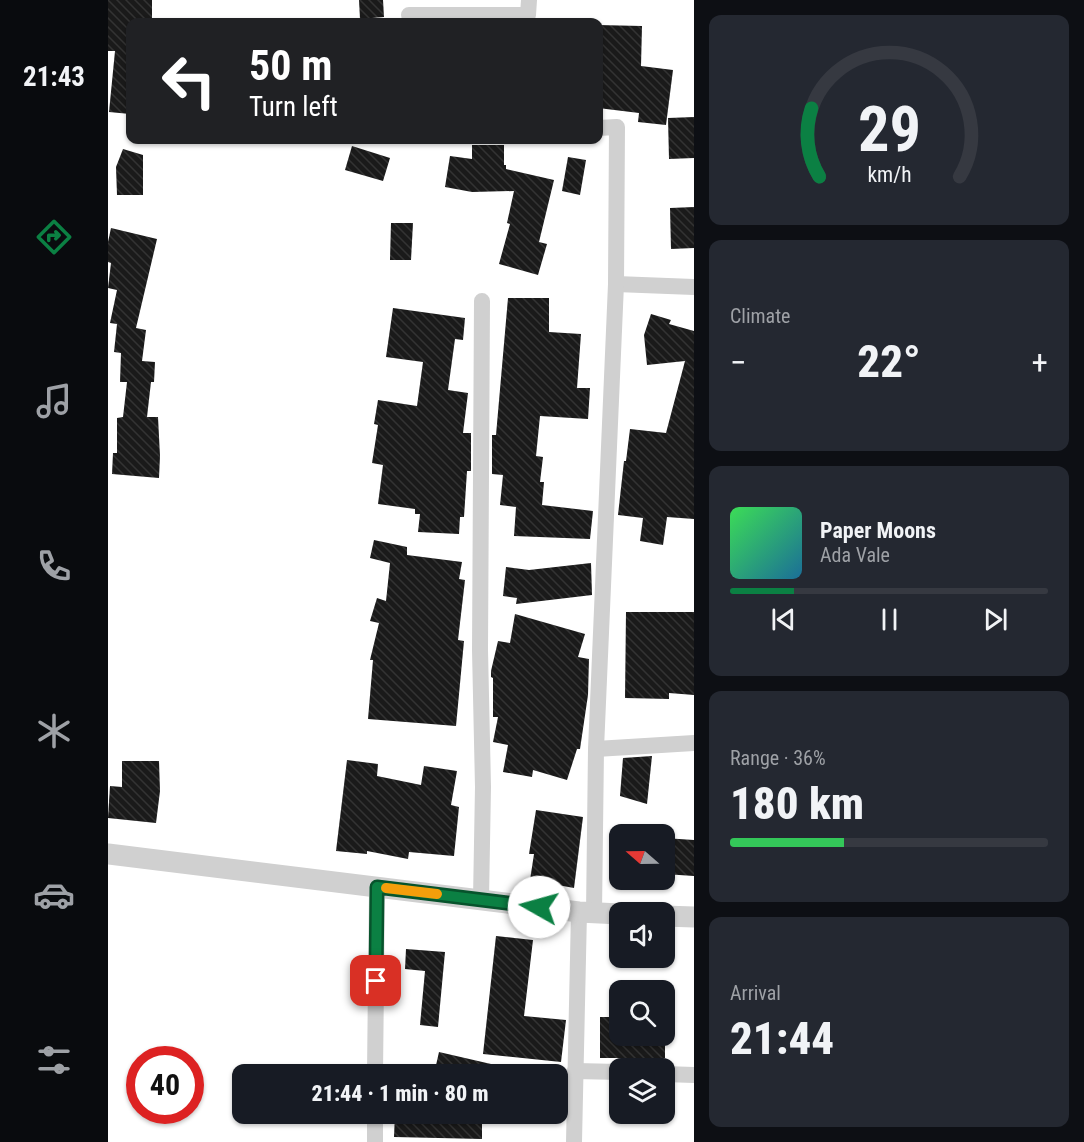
<!DOCTYPE html>
<meta charset="utf-8">
<style>
:root{--surface:#171b24;--page:#242831;--text:#f1f3f6;--muted:#9ea1a6;--line:#363941;--accent:#0b8043}
body{margin:0;font-family:"Roboto Condensed",sans-serif;background:var(--page);color:var(--text);height:100vh;display:flex;flex-direction:column;font-size:22px;white-space:nowrap}
*{box-sizing:border-box;margin:0}
p{font-size:20px;color:var(--muted)}
.icon{flex:none;width:33px;height:33px;fill:none;stroke:currentColor;stroke-width:2;stroke-linecap:round;stroke-linejoin:round}
.map{position:relative;flex:1;overflow:hidden}
.drawer{display:flex;flex-direction:column;gap:15px;padding:15px;background:#0d0f14;width:390px}
.drawer>*{flex:none}
.banner{position:absolute;left:18px;top:18px;width:477px;height:126px;border-radius:12px;box-shadow:0 2px 4px #0004;background:#202124;color:#fff;overflow:hidden}
.needle{width:39px;rotate:290deg}
.fabs{position:absolute;left:501px;top:824px;display:grid;gap:12px}
.fabs a{display:grid;place-items:center;width:66px;height:66px;border-radius:12px;background:var(--surface);box-shadow:0 2px 4px #0004;font-size:30px}
.speed{position:absolute;left:18px;top:1046px;display:flex;gap:12px;font-size:30px;font-weight:700;text-align:center}
.speed>*{display:grid;place-content:center;width:78px;height:78px;border-radius:50%;background:var(--surface);box-shadow:0 2px 4px #0004;line-height:1}
.speed .limit{border:9px solid #d22;background:#fff;color:#111}
.pin{position:absolute;display:grid;place-items:center;width:51px;height:51px;color:#fff;margin:-26px;border-radius:12px;box-shadow:0 3px 9px #0006}
.me{position:absolute;width:66px;margin:-33px;rotate:277deg;stroke-linejoin:round;filter:drop-shadow(0 0 4px #0008)}
.turn{display:flex;align-items:center;gap:21px;height:126px;padding:0 24px;font-size:27px}
.turn .icon{width:78px;height:78px;stroke-width:2.5}
.turn b{display:block;font-size:42px;line-height:51px}
.big{font-size:45px;font-weight:800;line-height:1.1}
.drawer .tile{flex:1;display:flex;flex-direction:column;justify-content:center;gap:9px;min-width:0;padding:0 21px;border-radius:12px;background:var(--page)}
.drawer .dial{align-items:center;gap:0}
.dial svg{height:156px;overflow:visible;fill:none;stroke:var(--line);stroke-width:7;stroke-linecap:round;text-anchor:middle}
.dial text{fill:var(--text);stroke:none}
.song{display:flex;align-items:center;gap:18px}
.cover{width:72px;height:72px;border-radius:9px;background:linear-gradient(135deg,hsl(130 70% 55%),hsl(200 70% 35%))}
.played{height:6px;border-radius:3px;background:linear-gradient(90deg,var(--accent) 20%,var(--line) 20%)}
.keys{display:flex;justify-content:space-around;direction:ltr}
.heat{display:flex;justify-content:space-between;align-items:center;font-size:33px;direction:ltr}
.charge{height:9px;border-radius:4px;background:linear-gradient(90deg,#34c759 36%,var(--line) 0)}
.trip{position:absolute;left:124px;top:1064px;width:336px;height:60px;border-radius:12px;background:var(--surface);box-shadow:0 2px 4px #0004;font-weight:800;line-height:60px;text-align:center}
main{display:flex;flex:1;min-height:0}
.dock{display:flex;flex-direction:column;width:108px;justify-content:space-around;align-items:center;background:#090b0e;color:var(--muted)}
.dock .icon{width:42px;height:42px}
.dock .on{color:var(--accent)}
.dock b{font-size:27px;color:var(--text)}
.map>svg:first-child{display:block}
</style>
<main>
<nav class="dock">
<b>21:43</b>
<svg class="icon on" aria-label="directions" viewBox="0 0 24 24"><path d="M12 3l9 9-9 9-9-9zM9 14v-3h6M13 9l2 2-2 2"/></svg>
<svg class="icon" aria-label="music" viewBox="0 0 24 24"><path d="M9 18V5l10-2v13"/><circle cx="6" cy="18" r="3"/><circle cx="16" cy="16" r="3"/></svg>
<svg class="icon" aria-label="phone" viewBox="0 0 24 24"><path d="M5 4h4l2 5-3 2q2 4 5 5l2-3 5 2v4C11 20 4 13 5 4z"/></svg>
<svg class="icon" aria-label="climate" viewBox="0 0 24 24"><path d="M12 3v18M4 7l16 10M4 17L20 7"/></svg>
<svg class="icon" aria-label="car" viewBox="0 0 24 24"><path d="M5 17H2v-5l4-1 3-4h7l3 4 3 1v5h-3M9 17h6M6 11h13"/><circle cx="7" cy="17" r="2"/><circle cx="17" cy="17" r="2"/></svg>
<svg class="icon" aria-label="filters" viewBox="0 0 24 24"><path d="M4 7h16M4 17h16"/><circle cx="9" cy="7" r="2"/><circle cx="15" cy="17" r="2"/></svg>
</nav>
<div class="map">
<svg width="586" height="1142" viewBox="0 0 586 1142">
<defs>
<pattern id="building-back-hatch" width="6" height="6" patternUnits="userSpaceOnUse" patternTransform="scale(1.5)"><rect width="6" height="6" fill="#1a1a1a"/><path d="M-1 5l2 2M0 0l6 6M5-1l2 2" fill="none" stroke="#333"/></pattern>
</defs>
<rect width="100%" height="100%" fill="#fff"/>
<g fill="url(#building-back-hatch)">
<path d="M0 0H44V22H22V114L1 112 7 51H0Z"/>
<path d="M251 0H275L276 17 252 19Z"/>
<path d="M490 25 534 26 533 66 565 70 558 125 530 122 531 113 490 108Z"/>
<path d="M586 117V158L561 159 560 118Z"/>
<path d="M364 145H396V165H398V169L446 180 431 242 439 244 430 275 391 264 402 224 399 223 406 191 364 192 337 187 342 156 364 159Z"/>
<path d="M244 146 282 158 275 181 237 170Z"/>
<path d="M15 149 35 155V195H9L8 167Z"/>
<path d="M460 157 478 160 472 195 454 191Z"/>
<path d="M586 207V248L563 249 562 208Z"/>
<path d="M283 223H305L303 260H282Z"/>
<path d="M3 228 49 239 28 328 38 330 34 361 47 362 46 382H43L39 417H50L52 456 51 478 4 474 5 453H9V418L15 417 19 382H12L13 353 6 352 9 324 2 323 9 290 0 288 3 263 0 262V242Z"/>
<path d="M400 298H441V332L473 334 469 388H482L480 419 432 416 428 456 435 457 432 482H436L434 505 485 511 482 539 406 536 408 507 392 505 395 475 384 474V435H388Z"/>
<path d="M285 308 357 318 355 340 347 339 340 390 360 393 355 433H363V471H359L356 517H352L351 534 310 532 312 514H307V509L270 504 275 465 264 463 270 425 266 424 270 400 309 406 315 362 278 357Z"/>
<path d="M543 314 563 320 561 324 586 331V519L559 517 555 545 532 541 535 518 510 515 516 461H518L522 429 558 433 577 361 539 365 536 335Z"/>
<path d="M266 540 299 547V555L354 562 351 579 357 580 350 640 356 641 348 726 260 719 265 660H262L271 623 262 621 269 598 278 601 282 563 262 558Z"/>
<path d="M483 563 484 595 408 604 409 598 395 596 398 567 421 570Z"/>
<path d="M518 612H586V695L561 693V699L517 698Z"/>
<path d="M407 614 477 634 470 657 481 659 480 695 472 749H469L459 780 425 770 424 777 395 772 400 745 385 742 390 717H385V678L383 677V671L390 641 402 643Z"/>
<path d="M544 756 539 804 512 796 515 758Z"/>
<path d="M239 760 270 764 269 776 313 785 316 766 349 771 343 805 351 807 346 856 301 852 300 859 259 851V854L228 851Z"/>
<path d="M14 761H51L52 791 48 823 0 818 2 786 14 787Z"/>
<path d="M428 810 475 817 466 888 422 880 426 854H421Z"/>
<path d="M556 838 586 840V876L556 874Z"/>
<path d="M388 936 425 940 416 1016 458 1020 453 1062 375 1054Z"/>
<path d="M298 949 337 952 330 1027 312 1025 317 971 297 969Z"/>
<path d="M492 1017H512V1035H557V1058H492Z"/>
<path d="M331 1052 396 1067 395 1074H326Z"/>
<path d="M287 1113H374V1139L286 1137Z"/>
</g>
<g fill="none" stroke-linecap="round" stroke-linejoin="round">
<g stroke="#d0d0d0" stroke-width="16">
<path d="M301 15H420L421 0"/>
<path d="M508 284 586 287"/>
<path d="M488 749 586 743"/>
<path d="M373 899 375 787 372 650 374 301"/>
<path d="M486 913 488 749 508 284 509 127 490 128"/>
<path d="M467 1071 512 1072"/>
<path d="M267 1074 269 887"/>
<path d="M556 1074 586 1075"/>
<path d="M267 1142V1113"/>
<path d="M466 1142 471 912"/>
</g>
<g stroke="#d0d0d0" stroke-width="21">
<path d="M0 854 471 912 512 914"/>
<path d="M556 916 586 917"/>
</g>
</g>
<g fill="none" stroke-linecap="round" stroke-linejoin="round">
<defs>
<path id="route" d="M268 981 269 887 431 907"/>
</defs>
<use href="#route" stroke="#07532c" stroke-width="15"/>
<use href="#route" stroke="#0b8043" stroke-width="10"/>
<path stroke="#f59e0b" stroke-width="10" d="M278 888 329 894"/>
</g>
</svg>
<div class="fabs">
<a><svg class="needle" viewBox="-14 -14 28 28"><path d="M0-13l5 13h-10z" fill="#e53935"/><path d="M0 13l5-13h-10z" fill="#9ea1a6"/></svg></a>
<a><svg class="icon" aria-label="sound" viewBox="0 0 24 24"><path d="M4 9h4l5-4v14l-5-4H4zM17 9q2 3 0 6"/></svg></a>
<a><svg class="icon" aria-label="search" viewBox="0 0 24 24"><circle cx="10" cy="10" r="6"/><path d="M15 15l6 6"/></svg></a>
<a><svg class="icon" aria-label="layers" viewBox="0 0 24 24"><path d="M12 4l9 5-9 5-9-5zM3 14l9 5 9-5"/></svg></a>
</div>
<div class="speed"><div class="limit">40</div></div>
<div class="pin" style="left:268px;top:981px;background:#d93025"><svg class="icon" aria-label="arrive" viewBox="0 0 24 24"><path d="M6 21V4h12l-3 4 3 4H6"/></svg></div>
<svg class="me" style="left:431px;top:907px" viewBox="-20 -20 40 40"><circle r="19" fill="#fff"/><path d="M0-13L10 11 0 6-10 11z" fill="#0b8043"/></svg>
<div class="trip">21:44 · 1 min · 80 m</div>
<div class="banner">
<div class="turn"><svg class="icon" aria-label="left" viewBox="0 0 24 24"><path d="M17 20v-9H6M10 6l-5 5 5 5"/></svg><div><b>50 m</b>Turn left</div></div>
</div>
</div>
<section class="drawer">
<div class="tile dial"><svg viewBox="0 0 100 80">
<path d="M14 69A42 42 0 1 1 86 69"/>
<path d="M14 69A42 42 0 0 1 10 34" stroke="#0b8043"/>
<text x="50" y="56" font-size="32" font-weight="700">29</text>
<text x="50" y="72" font-size="11">km/h</text>
</svg></div>
<div class="tile"><p>Climate</p>
<div class="heat"><a>−</a><b class="big">22°</b><a>+</a></div>
</div>
<div class="tile">
<div class="song"><i class="cover"></i><div><b>Paper Moons</b><p>Ada Vale</p></div></div>
<div class="played"></div>
<div class="keys"><svg class="icon" aria-label="previous" viewBox="0 0 24 24"><path d="M18 5L8 12l10 7zM5 5v14"/></svg><svg class="icon" aria-label="pause" viewBox="0 0 24 24"><path d="M8 5v14M16 5v14"/></svg><svg class="icon" aria-label="next" viewBox="0 0 24 24"><path d="M6 5l10 7-10 7zM19 5v14"/></svg></div>
</div>
<div class="tile"><p>Range · 36%</p><b class="big">180 km</b><div class="charge"></div></div>
<div class="tile"><p>Arrival</p><b class="big">21:44</b></div>
</section>
</main>
